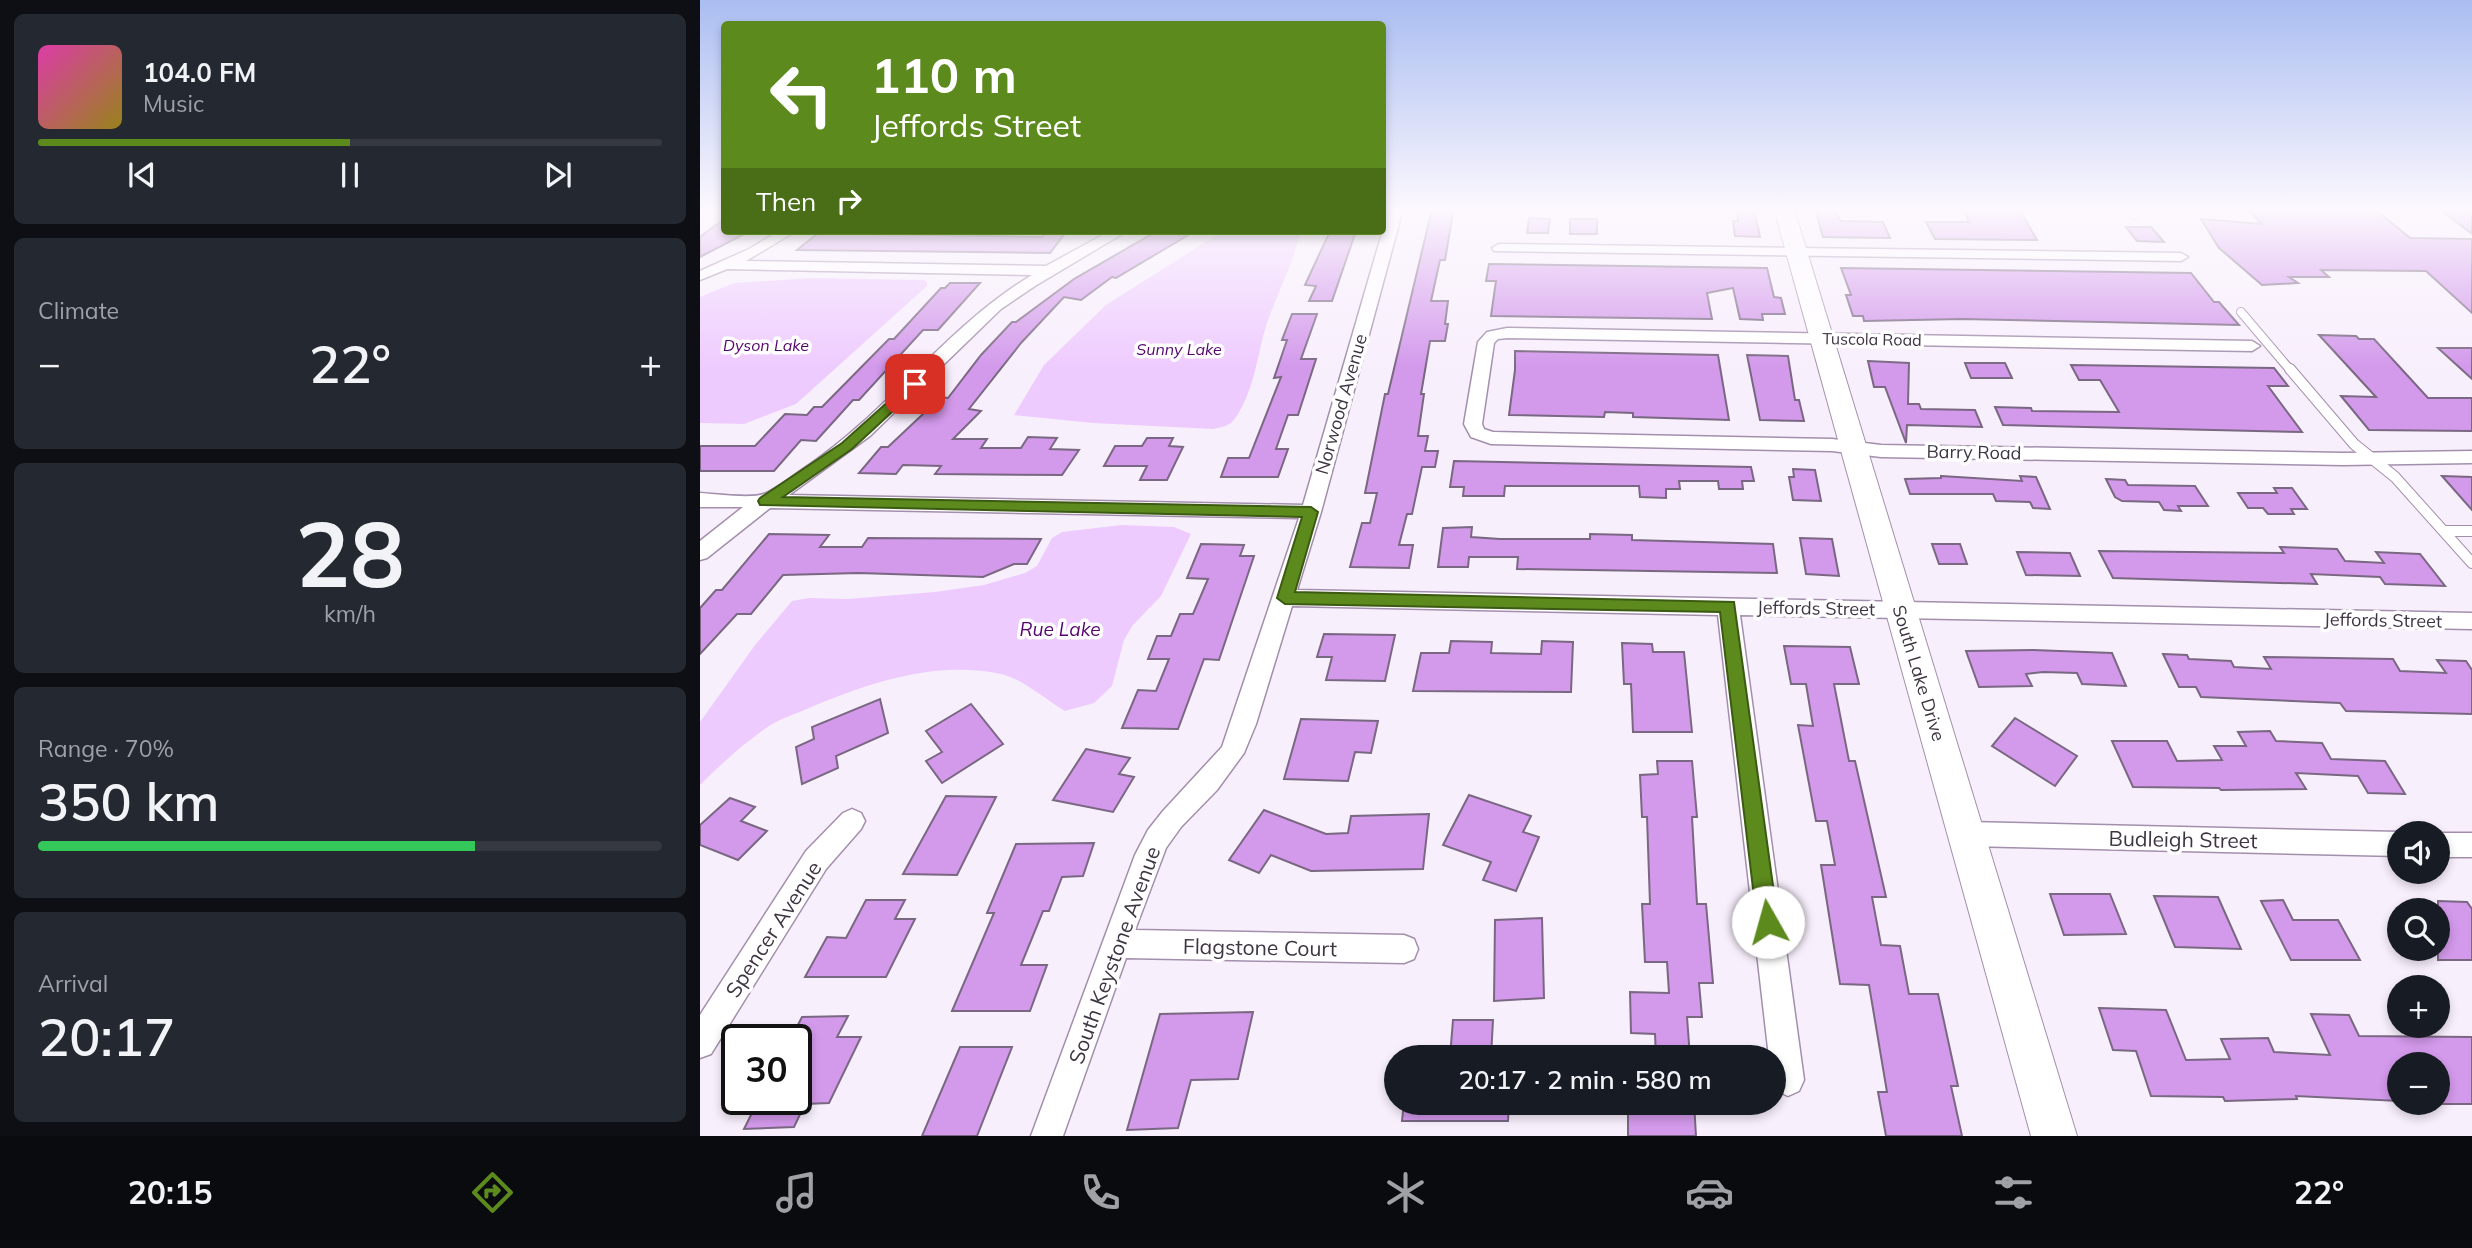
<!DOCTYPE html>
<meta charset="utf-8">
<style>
:root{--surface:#171b24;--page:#242831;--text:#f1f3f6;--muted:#9ea1a6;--line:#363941;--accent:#5c8a1d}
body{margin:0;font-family:Mulish,sans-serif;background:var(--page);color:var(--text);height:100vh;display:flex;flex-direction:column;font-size:26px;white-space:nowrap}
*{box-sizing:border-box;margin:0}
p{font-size:23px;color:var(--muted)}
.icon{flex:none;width:38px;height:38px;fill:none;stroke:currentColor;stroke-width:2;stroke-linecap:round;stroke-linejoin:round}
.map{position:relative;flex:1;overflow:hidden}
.drawer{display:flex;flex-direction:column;gap:14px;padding:14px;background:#0d0f14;width:700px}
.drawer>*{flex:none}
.guide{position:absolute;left:21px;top:21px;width:665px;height:214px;border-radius:7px;box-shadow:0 4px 10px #0003;background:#5c8a1d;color:#fff;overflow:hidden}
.fabs{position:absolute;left:1687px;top:821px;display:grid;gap:14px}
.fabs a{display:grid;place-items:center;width:63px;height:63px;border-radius:50%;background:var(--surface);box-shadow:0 4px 10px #0003;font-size:35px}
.speed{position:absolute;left:21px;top:1024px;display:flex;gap:14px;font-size:35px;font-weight:700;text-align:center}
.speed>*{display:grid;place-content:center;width:91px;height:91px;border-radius:50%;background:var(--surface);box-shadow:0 4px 10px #0003;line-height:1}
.speed .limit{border:4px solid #111;border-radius:10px;background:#fff;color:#111}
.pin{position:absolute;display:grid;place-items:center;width:60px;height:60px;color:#fff;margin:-30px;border-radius:14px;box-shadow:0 4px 10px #0006}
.me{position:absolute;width:77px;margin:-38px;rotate:353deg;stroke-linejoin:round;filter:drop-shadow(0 0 5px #0008)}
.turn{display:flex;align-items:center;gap:24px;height:147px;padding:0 35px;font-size:32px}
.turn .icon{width:91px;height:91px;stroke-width:2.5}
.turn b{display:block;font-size:49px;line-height:60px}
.then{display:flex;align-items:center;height:66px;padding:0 35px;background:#0003;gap:14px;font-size:26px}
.big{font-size:52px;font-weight:600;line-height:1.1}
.drawer .widget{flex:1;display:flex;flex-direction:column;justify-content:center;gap:10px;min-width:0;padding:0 24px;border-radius:10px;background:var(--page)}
.drawer .dial{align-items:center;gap:0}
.dial b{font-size:91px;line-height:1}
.song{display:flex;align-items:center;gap:21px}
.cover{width:84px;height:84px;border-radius:10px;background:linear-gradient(135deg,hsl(320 70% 55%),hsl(50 70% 35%))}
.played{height:7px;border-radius:4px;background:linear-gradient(90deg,var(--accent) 50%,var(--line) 50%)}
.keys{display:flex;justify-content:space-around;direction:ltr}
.heat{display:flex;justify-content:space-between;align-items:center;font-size:38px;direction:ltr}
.charge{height:10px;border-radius:5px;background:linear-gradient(90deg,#34c759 70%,var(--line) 0)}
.trip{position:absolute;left:684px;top:1045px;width:402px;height:70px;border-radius:35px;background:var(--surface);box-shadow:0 4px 10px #0003;font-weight:600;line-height:70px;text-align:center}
.dock{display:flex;height:112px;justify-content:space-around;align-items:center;background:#090b0e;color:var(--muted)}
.dock .icon{width:49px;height:49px}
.dock .selected{color:var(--accent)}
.dock b{font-size:32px;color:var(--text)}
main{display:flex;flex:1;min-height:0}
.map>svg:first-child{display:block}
</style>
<main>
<section class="drawer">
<div class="widget">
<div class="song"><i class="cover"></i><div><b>104.0 FM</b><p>Music</p></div></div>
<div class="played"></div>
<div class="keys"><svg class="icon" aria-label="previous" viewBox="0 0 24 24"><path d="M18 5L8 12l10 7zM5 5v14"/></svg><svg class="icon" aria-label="pause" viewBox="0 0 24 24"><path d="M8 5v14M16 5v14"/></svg><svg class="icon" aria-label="next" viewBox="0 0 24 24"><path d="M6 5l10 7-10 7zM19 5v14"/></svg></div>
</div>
<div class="widget"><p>Climate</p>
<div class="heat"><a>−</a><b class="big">22°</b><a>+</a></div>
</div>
<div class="widget dial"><b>28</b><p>km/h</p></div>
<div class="widget"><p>Range · 70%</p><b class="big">350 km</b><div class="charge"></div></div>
<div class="widget"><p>Arrival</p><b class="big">20:17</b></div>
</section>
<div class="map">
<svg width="1772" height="1136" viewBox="0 0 1772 1136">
<rect width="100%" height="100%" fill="#f8effc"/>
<g fill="#eecbfe">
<path d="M523 231H601C593 263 578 292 567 323 557 354 555 389 536 417 530 426 523 427 513 429L393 423 314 415 344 365 406 305Z"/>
<path d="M110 278 224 280 227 282V286L96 404 44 424 0 423V297L34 283Z"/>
<path d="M421 525 474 527 491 534 461 596 433 625 424 640 412 686 394 703 365 711C344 699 325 680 301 674 235 660 168 683 109 708 96 714 81 718 69 726 45 742 21 764 0 785V722L55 645 92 601 109 598 147 599 235 592 284 585 325 573 337 566 352 538 362 532Z"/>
</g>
<g fill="#d399eb" stroke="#7a6782" stroke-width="2">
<path d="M732 209H752L751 213H753L745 260H740L731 301H748L745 324H748L745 341H730L721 394H724L718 436H728L725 451H738L735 467H722L712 514H707L699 545H713L709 568 650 567 662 523H670L677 493H665L685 394H688Z"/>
<path d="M1037 209H1054L1060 237 1035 236 1033 221H1038Z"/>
<path d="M1115 209H1133L1141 221 1183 222 1190 238 1123 237Z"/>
<path d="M1263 209H1319L1337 240 1235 239 1226 222H1269Z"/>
<path d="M1740 209H1772V234Z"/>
<path d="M1548 210H1676L1710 238 1772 239V313L1726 271 1621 270 1629 277H1589L1598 283 1562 285 1519 248 1501 219 1562 224Z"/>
<path d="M829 218 850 219 848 233H827Z"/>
<path d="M24 219V231H50L0 257V237Z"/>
<rect x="870" y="219" width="27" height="15"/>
<path d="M1426 227H1451L1464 242 1437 241Z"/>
<path d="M457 231H495L416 278 412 277 381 300 364 297 321 343 269 409 281 411 253 439H287L281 448H321L328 437 357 438 350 449 379 450 362 475 235 474 241 466 203 465 196 474 159 473 181 447H188L241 397 248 398 281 355 312 322H316L374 279Z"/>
<path d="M630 231H656L632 301H609L616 286 605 285Z"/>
<path d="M346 232H366L350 253 97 250 118 233 342 237Z"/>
<path d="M789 264 1067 268 1074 297 1081 298 1085 314H1062L1063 320 1040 319 1033 288 1007 293 1012 319 791 316 796 281H786Z"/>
<path d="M1141 268 1491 273 1514 302H1519L1539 325 1262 319 1164 321 1163 316H1153L1146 295H1151Z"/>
<path d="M250 283H280L238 330H223L159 400H153L116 441 101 440 74 471H0V446H55L85 414 107 415 114 407H122L189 339H194L241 288H245Z"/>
<path d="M592 314H617L601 359H616L598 415H588L576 449H588L578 477H521L528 458H549L581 377 574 378 587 340H582Z"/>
<path d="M1619 335 1656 336 1659 339H1674L1728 398H1772V431L1669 430 1641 396 1676 397Z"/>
<path d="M1738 348H1772V379L1760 368Z"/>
<path d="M815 351 1018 355 1029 420 933 417V413L905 412 904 417 809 415 815 370Z"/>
<path d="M1047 355 1088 356 1095 400H1099L1104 421 1060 420Z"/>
<path d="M1168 361 1209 363 1208 404H1219L1221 409 1275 410 1282 427 1207 425 1206 443 1185 387H1174Z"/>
<path d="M1265 363H1305L1312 378H1271Z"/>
<path d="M1371 365 1574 368 1588 386H1568L1602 432 1303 425 1295 407 1331 408 1332 411 1419 412 1400 380H1379Z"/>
<path d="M447 438H473L469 446 483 447 467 480H440L447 466H404L415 446H442Z"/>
<path d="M754 461 1051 467 1054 481H1042L1043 489H1019L1018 481H979L980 489H966V498L940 497 939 486H805L804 496H763L764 487H750Z"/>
<path d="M1093 469 1115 470 1121 501 1093 500 1089 477H1094Z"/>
<path d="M1241 476 1322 481 1320 476 1336 477 1350 509 1333 508 1330 502 1296 501 1293 494H1210L1205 479 1241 478Z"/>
<path d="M1742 476 1772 477V510Z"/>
<path d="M1406 479 1425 480 1428 485 1495 486 1508 506H1478L1481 511 1464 510 1459 502 1422 501 1415 497Z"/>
<path d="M1574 488H1592L1607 509H1591L1594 514H1568L1563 508H1548L1538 493H1577Z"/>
<path d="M772 527 771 537 800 539H890V534L932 535V540L1073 544 1077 573 817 569 818 557H769L768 567H738L743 528Z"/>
<path d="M69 534 129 535 120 547H162L168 538 341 539 327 564H314L283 577 159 573 83 575 51 614H37L0 654V608L16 590H22Z"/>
<path d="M1100 538 1132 539 1139 576 1106 574Z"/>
<path d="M501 544 544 545 540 556H554L519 660 504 659 478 729 422 728 438 690 456 691 469 659H448L457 636H471L480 614H493L508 579 487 578Z"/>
<path d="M1232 544H1260L1267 564H1239Z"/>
<path d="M1580 547 1637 549 1645 561 1684 563 1676 552 1720 554 1745 586 1685 584 1680 577 1611 574 1617 584 1413 578 1399 551 1584 553Z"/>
<path d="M1317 552 1370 553 1380 576 1326 575Z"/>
<path d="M624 634 695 635 685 681 626 680 632 657H617Z"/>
<path d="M751 641 792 642 791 653 841 654 842 641 873 642 871 692 713 691 721 653H749Z"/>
<path d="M922 643 952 644 953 652H984L992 732H933L931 684H924Z"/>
<path d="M1084 646 1150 647 1159 684H1134L1149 761H1155L1186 897H1172L1181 945 1200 946 1209 994H1238L1258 1086H1251L1262 1136H1186L1178 1092H1187L1169 985 1140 984 1121 865H1135L1127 821H1116L1098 725 1113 726 1106 684H1091Z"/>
<path d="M1333 650 1412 653 1426 686 1382 684 1377 673 1343 672 1326 674 1332 686 1279 687 1266 651Z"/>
<path d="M1463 654 1487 655 1489 659 1531 661 1534 667 1571 669 1564 657 1693 659 1700 671 1746 673 1737 660 1766 661 1772 670V714L1646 711 1640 703 1501 697 1496 687H1479Z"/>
<path d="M180 699 188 733 136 756 138 768 102 784 96 747 114 739 112 727Z"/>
<path d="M271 704 303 744 242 783 226 761 242 752 226 731Z"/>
<path d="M1315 718 1377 756 1355 786 1292 746Z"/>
<path d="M601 719 678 721 671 753 655 752 648 781 584 779Z"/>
<path d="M1570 731 1576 741 1622 743 1631 759 1685 761 1705 794 1668 793 1658 776 1596 773 1606 789 1521 790 1519 788 1433 787 1412 741H1467L1477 761 1522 760 1514 746H1546L1538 732Z"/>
<path d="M386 749 430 758 419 774 434 777 413 812 353 800Z"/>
<path d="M957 761H992L997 817H992L997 904H1006L1013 983H999L1002 1017H987L990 1057H956L955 1034 931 1033 930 992 969 993 967 962H945L942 904H950L947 817H942L940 775 958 774Z"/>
<path d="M769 795 831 816 823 832 839 837 816 891 783 880 791 862 743 845Z"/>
<path d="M246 796 296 797 257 875 203 874Z"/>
<path d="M30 798 55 807 41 821 67 831 38 860 0 845V825Z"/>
<path d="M564 810 626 834 648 833 651 816 729 814 723 869 611 871 571 855 559 873 529 860Z"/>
<path d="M394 843 383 876 362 877 349 911H343L321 965H347L330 1011H252L294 913H287L316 844Z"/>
<path d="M1350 894H1410L1426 934 1364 935Z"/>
<path d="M1454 896 1518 897 1541 949 1475 947Z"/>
<path d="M166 900H205L195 919H215L186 977H105L127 937 146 938Z"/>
<path d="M1583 900 1593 920H1638L1660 960H1591L1561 901Z"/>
<path d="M1738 901 1767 902 1772 909V960H1738Z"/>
<path d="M842 918 844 998 794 1001 795 920Z"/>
<path d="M1399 1008 1466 1010 1486 1060 1530 1059 1521 1039 1568 1038 1574 1052 1630 1055 1611 1014 1649 1015 1659 1036 1772 1037V1104H1738V1064H1699V1101L1596 1096 1597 1099 1525 1101 1523 1097 1451 1096 1436 1051 1413 1050Z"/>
<path d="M553 1012 538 1079 491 1080 478 1128 427 1130 460 1014Z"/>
<path d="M148 1016 137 1037H161L129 1103 105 1104 94 1127 44 1129 59 1099H96V1040H90L102 1017Z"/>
<path d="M753 1020H793L791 1057H750Z"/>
<path d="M260 1047H312L277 1136H222Z"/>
<path d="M704 1102H809L808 1121H702Z"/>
<path d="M928 1102H994L996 1136H928Z"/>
</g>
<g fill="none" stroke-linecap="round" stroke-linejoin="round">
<defs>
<g id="lane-far1">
<path d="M1430 209 1434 215"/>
<path d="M1541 312 1591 371"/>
</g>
<g id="lane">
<path d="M1590 369 1654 444 1695 477 1772 563"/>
<path d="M1744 531H1772"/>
</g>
<g id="street">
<path d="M689 209H703L621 512 597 590 1772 613V629L1040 615 1104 1080 1099 1091 1088 1096 1077 1091 1074 1057H1069L1018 615 592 606 556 724 544 753 517 790 481 827 466 848 435 930 704 935 714 939 718 949 714 959 704 963 426 958 363 1136H331L435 855 448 830 463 811 522 747 599 518 70 508 7 558 0 560V541L43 507H0V493C15 494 51 499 64 494 79 488 95 474 109 465 190 410 247 326 332 275L27 269 0 280V271L49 249 79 231H96L46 261 346 266 410 231H427L335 286 301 309 170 436 89 495 603 505Z"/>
<path d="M799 244 1481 253 1488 257 1481 261 794 251 792 248Z"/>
<path d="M807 328 1552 341 1560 346 1552 351 807 338 798 339 794 343 782 424 784 429 793 432 1132 439 1181 445 1643 453 1772 451V463L1643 465 1181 457 1132 451 791 444 771 437 764 424 778 342 787 332Z"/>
<path d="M152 809 161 813 165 821 161 829 126 869 11 1054 0 1058V1015L106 851 143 813Z"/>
<path d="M1267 822 1699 832 1702 833H1699V856L1267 846 1258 843 1254 834 1258 825Z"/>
<path d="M1737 833H1772V857H1738Z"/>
</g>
<path id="secondary" d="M1074 209H1094L1377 1136H1331Z"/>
</defs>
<use href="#lane-far1" stroke="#a38fac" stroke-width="10"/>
<use href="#lane" stroke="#a38fac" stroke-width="12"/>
<use href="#street" stroke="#a38fac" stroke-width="3"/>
<use href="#secondary" stroke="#a38fac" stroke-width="2"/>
<use href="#lane-far1" stroke="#fff" stroke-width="8"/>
<use href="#lane" stroke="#fff" stroke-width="10"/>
<use href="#street" fill="#fff" fill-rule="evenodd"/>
<use href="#secondary" fill="#fff" fill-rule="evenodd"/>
</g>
<linearGradient id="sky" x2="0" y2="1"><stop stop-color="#aabdf1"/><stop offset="0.57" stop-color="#fcf8fe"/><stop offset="1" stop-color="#fcf8fe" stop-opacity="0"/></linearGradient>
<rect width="1772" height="368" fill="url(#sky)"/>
<path fill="#5c8a1d" stroke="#3c5a13" stroke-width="2" d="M215 380 221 384 219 387 152 449 83 497 611 507 618 512 595 592 1034 602 1078 922 1075 929 1068 932 1060 929 1057 922 1020 612 585 604 577 598 602 517 60 505 58 501 60 498 142 443 210 382Z"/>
<g text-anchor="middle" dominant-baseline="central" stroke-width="7" stroke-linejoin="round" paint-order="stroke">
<g font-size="16" fill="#3e3542" stroke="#fff">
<text transform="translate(1172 339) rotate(1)">Tuscola Road</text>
</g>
<g font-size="16" font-style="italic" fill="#54056c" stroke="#fff">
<text x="66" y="345">Dyson Lake</text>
<text x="479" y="349">Sunny Lake</text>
</g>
<g font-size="18" fill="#3e3542" stroke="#fff">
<text transform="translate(641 404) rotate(-74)">Norwood Avenue</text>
<text transform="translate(1274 452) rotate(1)">Barry Road</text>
<text transform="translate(1116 608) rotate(1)">Jeffords Street</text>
<text transform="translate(1683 620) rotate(1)">Jeffords Street</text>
<text transform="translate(1219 673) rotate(73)">South Lake Drive</text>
</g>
<g font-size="19" font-style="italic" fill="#54056c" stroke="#fff">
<text x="360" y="629">Rue Lake</text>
</g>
<g font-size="21" fill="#3e3542" stroke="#fff">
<text transform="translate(1483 839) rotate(1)">Budleigh Street</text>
<text transform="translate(73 929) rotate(-57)">Spencer Avenue</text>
<text transform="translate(560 947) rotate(1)">Flagstone Court</text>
<text transform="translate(414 955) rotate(-70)">South Keystone Avenue</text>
</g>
</g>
</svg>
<div class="fabs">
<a><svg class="icon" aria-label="sound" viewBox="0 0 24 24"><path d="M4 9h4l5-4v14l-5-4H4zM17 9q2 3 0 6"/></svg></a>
<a><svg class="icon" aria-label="search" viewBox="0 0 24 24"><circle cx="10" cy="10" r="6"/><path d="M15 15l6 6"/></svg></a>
<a>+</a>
<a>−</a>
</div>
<div class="speed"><div class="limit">30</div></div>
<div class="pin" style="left:215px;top:384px;background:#d93025"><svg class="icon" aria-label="arrive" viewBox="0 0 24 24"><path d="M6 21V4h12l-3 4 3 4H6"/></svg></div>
<svg class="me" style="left:1068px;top:922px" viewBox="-20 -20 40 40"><circle r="19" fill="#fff"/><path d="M0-13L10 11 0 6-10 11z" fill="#5c8a1d"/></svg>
<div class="trip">20:17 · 2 min · 580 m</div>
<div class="guide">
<div class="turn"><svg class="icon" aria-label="left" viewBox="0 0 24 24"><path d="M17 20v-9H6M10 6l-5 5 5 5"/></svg><div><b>110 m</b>Jeffords Street</div></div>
<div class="then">Then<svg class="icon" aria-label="right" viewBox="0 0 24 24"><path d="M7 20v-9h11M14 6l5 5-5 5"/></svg></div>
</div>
</div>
</main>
<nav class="dock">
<b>20:15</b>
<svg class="icon selected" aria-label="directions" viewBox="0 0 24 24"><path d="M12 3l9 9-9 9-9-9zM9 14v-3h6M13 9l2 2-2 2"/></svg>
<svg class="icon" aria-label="music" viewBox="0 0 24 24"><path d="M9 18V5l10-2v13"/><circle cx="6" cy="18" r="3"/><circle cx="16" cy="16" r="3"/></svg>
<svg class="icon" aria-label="phone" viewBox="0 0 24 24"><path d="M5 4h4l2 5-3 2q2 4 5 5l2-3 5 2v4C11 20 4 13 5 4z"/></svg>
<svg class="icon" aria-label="climate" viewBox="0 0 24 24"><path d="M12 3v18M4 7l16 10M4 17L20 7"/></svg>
<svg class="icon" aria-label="car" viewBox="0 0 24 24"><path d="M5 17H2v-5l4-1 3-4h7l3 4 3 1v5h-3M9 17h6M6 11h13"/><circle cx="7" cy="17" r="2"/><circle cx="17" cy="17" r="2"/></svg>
<svg class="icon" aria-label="filters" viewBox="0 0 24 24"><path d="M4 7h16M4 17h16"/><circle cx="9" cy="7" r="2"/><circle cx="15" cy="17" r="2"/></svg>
<b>22°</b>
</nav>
